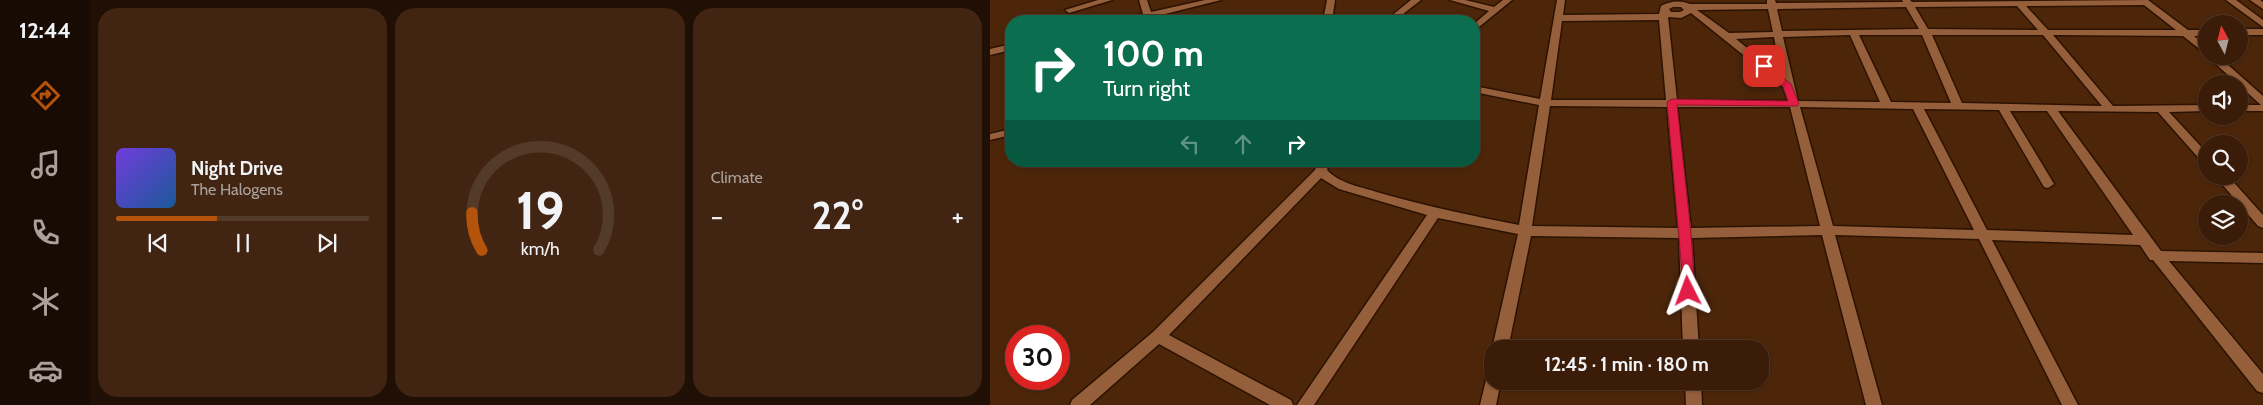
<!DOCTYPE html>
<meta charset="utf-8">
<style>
:root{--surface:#3a1c08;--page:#412512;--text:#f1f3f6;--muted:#aba19c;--line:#543a29;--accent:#b45309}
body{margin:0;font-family:Cabin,sans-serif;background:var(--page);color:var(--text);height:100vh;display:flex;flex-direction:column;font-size:19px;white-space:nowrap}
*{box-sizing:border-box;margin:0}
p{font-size:16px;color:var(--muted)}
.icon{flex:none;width:28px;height:28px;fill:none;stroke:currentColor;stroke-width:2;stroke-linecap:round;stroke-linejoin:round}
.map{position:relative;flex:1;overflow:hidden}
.sheet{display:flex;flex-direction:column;gap:8px;padding:8px;background:#200f04;width:900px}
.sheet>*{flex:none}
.hud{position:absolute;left:15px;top:15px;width:475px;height:152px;border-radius:20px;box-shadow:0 1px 4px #0004,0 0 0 1px var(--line);background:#0b6e4f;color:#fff;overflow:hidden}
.needle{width:32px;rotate:353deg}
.buttons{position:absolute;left:1208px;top:15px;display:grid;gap:10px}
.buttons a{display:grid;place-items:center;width:50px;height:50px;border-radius:50%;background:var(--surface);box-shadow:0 1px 4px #0004,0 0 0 1px var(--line);font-size:25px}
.speed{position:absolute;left:15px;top:325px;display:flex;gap:10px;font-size:25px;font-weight:700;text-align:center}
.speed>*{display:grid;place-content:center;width:65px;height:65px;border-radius:50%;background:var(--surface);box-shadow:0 1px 4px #0004,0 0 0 1px var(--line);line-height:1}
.speed .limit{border:8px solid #d22;background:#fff;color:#111}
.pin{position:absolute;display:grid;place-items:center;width:42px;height:42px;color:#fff;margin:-21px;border-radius:10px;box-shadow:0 2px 8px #0006}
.me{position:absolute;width:55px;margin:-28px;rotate:357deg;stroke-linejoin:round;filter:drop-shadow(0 0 4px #0008)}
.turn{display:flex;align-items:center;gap:18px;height:105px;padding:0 15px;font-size:22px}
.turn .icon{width:65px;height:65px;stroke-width:2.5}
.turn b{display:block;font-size:35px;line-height:42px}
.lanes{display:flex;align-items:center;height:48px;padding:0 15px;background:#0003;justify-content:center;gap:25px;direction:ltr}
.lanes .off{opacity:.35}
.big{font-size:38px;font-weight:700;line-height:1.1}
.sheet .widget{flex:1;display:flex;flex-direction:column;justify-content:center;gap:8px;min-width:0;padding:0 18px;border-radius:20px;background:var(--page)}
.sheet .dial{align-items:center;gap:0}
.dial svg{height:130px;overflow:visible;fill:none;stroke:var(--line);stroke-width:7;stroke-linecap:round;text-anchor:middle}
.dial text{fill:var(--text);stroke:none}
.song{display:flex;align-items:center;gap:15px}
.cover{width:60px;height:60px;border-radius:8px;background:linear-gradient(135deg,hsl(260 70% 55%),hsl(210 70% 35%))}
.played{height:5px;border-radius:2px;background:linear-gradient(90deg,var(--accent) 40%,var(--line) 40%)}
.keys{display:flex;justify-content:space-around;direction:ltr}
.heat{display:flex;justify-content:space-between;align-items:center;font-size:28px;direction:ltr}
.sheet .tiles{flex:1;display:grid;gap:8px;grid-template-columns:repeat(3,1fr)}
.trip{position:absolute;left:494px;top:340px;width:285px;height:50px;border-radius:20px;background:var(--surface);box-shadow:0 1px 4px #0004,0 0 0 1px var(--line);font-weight:700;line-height:50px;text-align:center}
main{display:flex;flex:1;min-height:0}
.tab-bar{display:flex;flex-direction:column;width:90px;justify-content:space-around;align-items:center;background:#170b03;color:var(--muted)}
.tab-bar .icon{width:35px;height:35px}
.tab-bar .on{color:var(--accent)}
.tab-bar b{font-size:22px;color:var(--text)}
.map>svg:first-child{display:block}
</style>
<main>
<nav class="tab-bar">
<b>12:44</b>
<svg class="icon on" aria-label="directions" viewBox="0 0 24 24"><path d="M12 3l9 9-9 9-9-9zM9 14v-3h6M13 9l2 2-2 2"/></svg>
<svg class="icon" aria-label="music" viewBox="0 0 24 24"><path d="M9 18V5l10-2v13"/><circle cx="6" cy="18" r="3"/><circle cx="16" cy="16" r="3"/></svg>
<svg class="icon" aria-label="phone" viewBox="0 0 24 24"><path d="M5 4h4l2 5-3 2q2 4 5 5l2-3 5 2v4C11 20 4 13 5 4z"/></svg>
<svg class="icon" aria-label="climate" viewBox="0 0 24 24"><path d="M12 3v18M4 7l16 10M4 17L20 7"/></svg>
<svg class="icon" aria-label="car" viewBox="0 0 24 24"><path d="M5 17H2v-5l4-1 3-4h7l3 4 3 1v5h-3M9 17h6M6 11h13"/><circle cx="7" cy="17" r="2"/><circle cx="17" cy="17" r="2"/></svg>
</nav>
<section class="sheet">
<div class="tiles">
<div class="widget">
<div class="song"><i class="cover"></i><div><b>Night Drive</b><p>The Halogens</p></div></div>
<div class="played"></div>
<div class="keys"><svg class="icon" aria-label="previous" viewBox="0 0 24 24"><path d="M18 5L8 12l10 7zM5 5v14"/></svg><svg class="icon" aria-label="pause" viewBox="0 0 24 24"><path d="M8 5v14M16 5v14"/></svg><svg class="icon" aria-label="next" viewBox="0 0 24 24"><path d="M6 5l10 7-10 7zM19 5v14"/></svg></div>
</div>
<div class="widget dial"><svg viewBox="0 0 100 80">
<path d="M14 69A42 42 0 1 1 86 69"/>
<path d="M14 69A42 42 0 0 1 8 46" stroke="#b45309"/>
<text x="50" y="56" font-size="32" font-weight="700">19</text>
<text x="50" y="72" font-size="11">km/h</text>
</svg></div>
<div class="widget"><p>Climate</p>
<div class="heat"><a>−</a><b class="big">22°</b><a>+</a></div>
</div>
</div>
</section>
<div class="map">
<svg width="1273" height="405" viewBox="0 0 1273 405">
<rect width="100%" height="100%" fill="#4d260a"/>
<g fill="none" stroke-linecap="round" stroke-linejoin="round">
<defs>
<g id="street">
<path d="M108 0H122L79 13 75 10Z"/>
<path d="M149 0H157L161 12 215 0H231L163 17 164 21H156L155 19 130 21 131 19 153 14Z"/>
<path d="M337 0H345L342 21H333Z"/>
<path d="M421 0H431L404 21H395Z"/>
<path d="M460 0H475L504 7 513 0H522L484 31V24L499 11Z"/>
<path d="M567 0H575L573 15 669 14 671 6C680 1 690 0 700 4H777V0H785L786 3 913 2 912 0H920L922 2 1158 0 1198 30H1216V36H1204L1216 46V54L1193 36 1063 35 1123 106 1216 105V111L1179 112 1216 152V163L1212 162 1168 112 1068 111 1171 251 1273 253V263L1179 261 1273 374V393L1267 391 1163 260H1160L1150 245 1002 240 1088 405H1072L989 239 845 235 892 405H876L832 235 702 238 709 349H693L689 238 541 236 518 349H502L528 234 448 218 324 405H307L437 215 349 189 331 178 179 335 301 400 303 405H280L169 344 100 405H80L82 400 163 332 325 170 328 161H340L337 170C350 184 372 187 390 193 436 206 482 216 529 225L549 105 484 92V86L550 99ZM1154 5 1186 30H1058L1036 6ZM1027 6 1048 30 938 29 925 7ZM683 7H691L694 10 690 12H681L679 9ZM916 7 929 29 792 31 787 9ZM778 9 783 32 739 33 707 10ZM701 13 793 87 798 101 687 100 678 17 691 18ZM669 20 676 100H561L572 21ZM860 35 890 102 808 101 793 37ZM869 35H932L961 103 901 102ZM942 35H1053L1112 106 972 103ZM784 37 791 75 746 39ZM560 106 677 107 688 228 542 226ZM687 107H800L830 226 701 228ZM810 107 923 109 984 230 843 226ZM934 109 1009 110 1054 187 1058 188 1064 184 1020 111H1057L1143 235 997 230Z"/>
<rect x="1249" y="29" width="24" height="6"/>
<path d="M21 44V50L0 55V49Z"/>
<path d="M1217 56H1228L1273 96V111H1249V105H1271Z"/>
<path d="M21 129V135L0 140V134Z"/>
<path d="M1225 176H1238L1273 215V228L1268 226Z"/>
<path d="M502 374V381H511L506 405H490L497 376Z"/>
<path d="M695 381H711L712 405H696Z"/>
</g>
<g id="secondary">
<path d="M1236 0H1246L1273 20V27Z"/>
<path d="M1260 0H1270L1273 2V9Z"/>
</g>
</defs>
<use href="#street" stroke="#2c1201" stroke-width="3"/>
<use href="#secondary" stroke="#2c1201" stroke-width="3"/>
<use href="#street" fill="#965f3c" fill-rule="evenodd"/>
<use href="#secondary" fill="#965f3c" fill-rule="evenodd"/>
</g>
<path fill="#e11d48" stroke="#92132f" d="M774 63 801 84 809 104 807 106 687 105 701 233 705 291 703 295H694L677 102 682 99 798 101 793 87 770 66Z"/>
</svg>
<div class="buttons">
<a><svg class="needle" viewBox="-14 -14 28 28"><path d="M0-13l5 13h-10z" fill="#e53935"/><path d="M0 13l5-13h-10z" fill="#aba19c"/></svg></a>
<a><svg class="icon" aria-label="sound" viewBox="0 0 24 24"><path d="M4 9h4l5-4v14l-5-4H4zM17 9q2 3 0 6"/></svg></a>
<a><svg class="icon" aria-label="search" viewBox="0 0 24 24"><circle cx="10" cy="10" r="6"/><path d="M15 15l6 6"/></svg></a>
<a><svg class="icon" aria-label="layers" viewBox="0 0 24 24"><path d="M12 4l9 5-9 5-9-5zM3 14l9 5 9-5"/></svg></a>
</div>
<div class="speed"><div class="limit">30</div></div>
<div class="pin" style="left:774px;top:66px;background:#d93025"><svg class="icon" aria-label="arrive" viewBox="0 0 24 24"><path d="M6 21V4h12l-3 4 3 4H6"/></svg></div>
<svg class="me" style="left:698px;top:291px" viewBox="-20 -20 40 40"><path d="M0-17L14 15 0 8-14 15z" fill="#e11d48" stroke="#fff" stroke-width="4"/></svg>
<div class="trip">12:45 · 1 min · 180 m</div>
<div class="hud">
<div class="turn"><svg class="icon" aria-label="right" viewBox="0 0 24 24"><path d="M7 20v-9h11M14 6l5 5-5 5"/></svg><div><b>100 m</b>Turn right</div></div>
<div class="lanes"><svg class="icon off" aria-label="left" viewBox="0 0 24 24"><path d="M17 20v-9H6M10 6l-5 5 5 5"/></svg><svg class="icon off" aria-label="ahead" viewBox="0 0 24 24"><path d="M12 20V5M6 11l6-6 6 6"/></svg><svg class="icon" aria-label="right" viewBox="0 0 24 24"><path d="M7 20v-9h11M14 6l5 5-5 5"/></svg></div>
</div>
</div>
</main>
